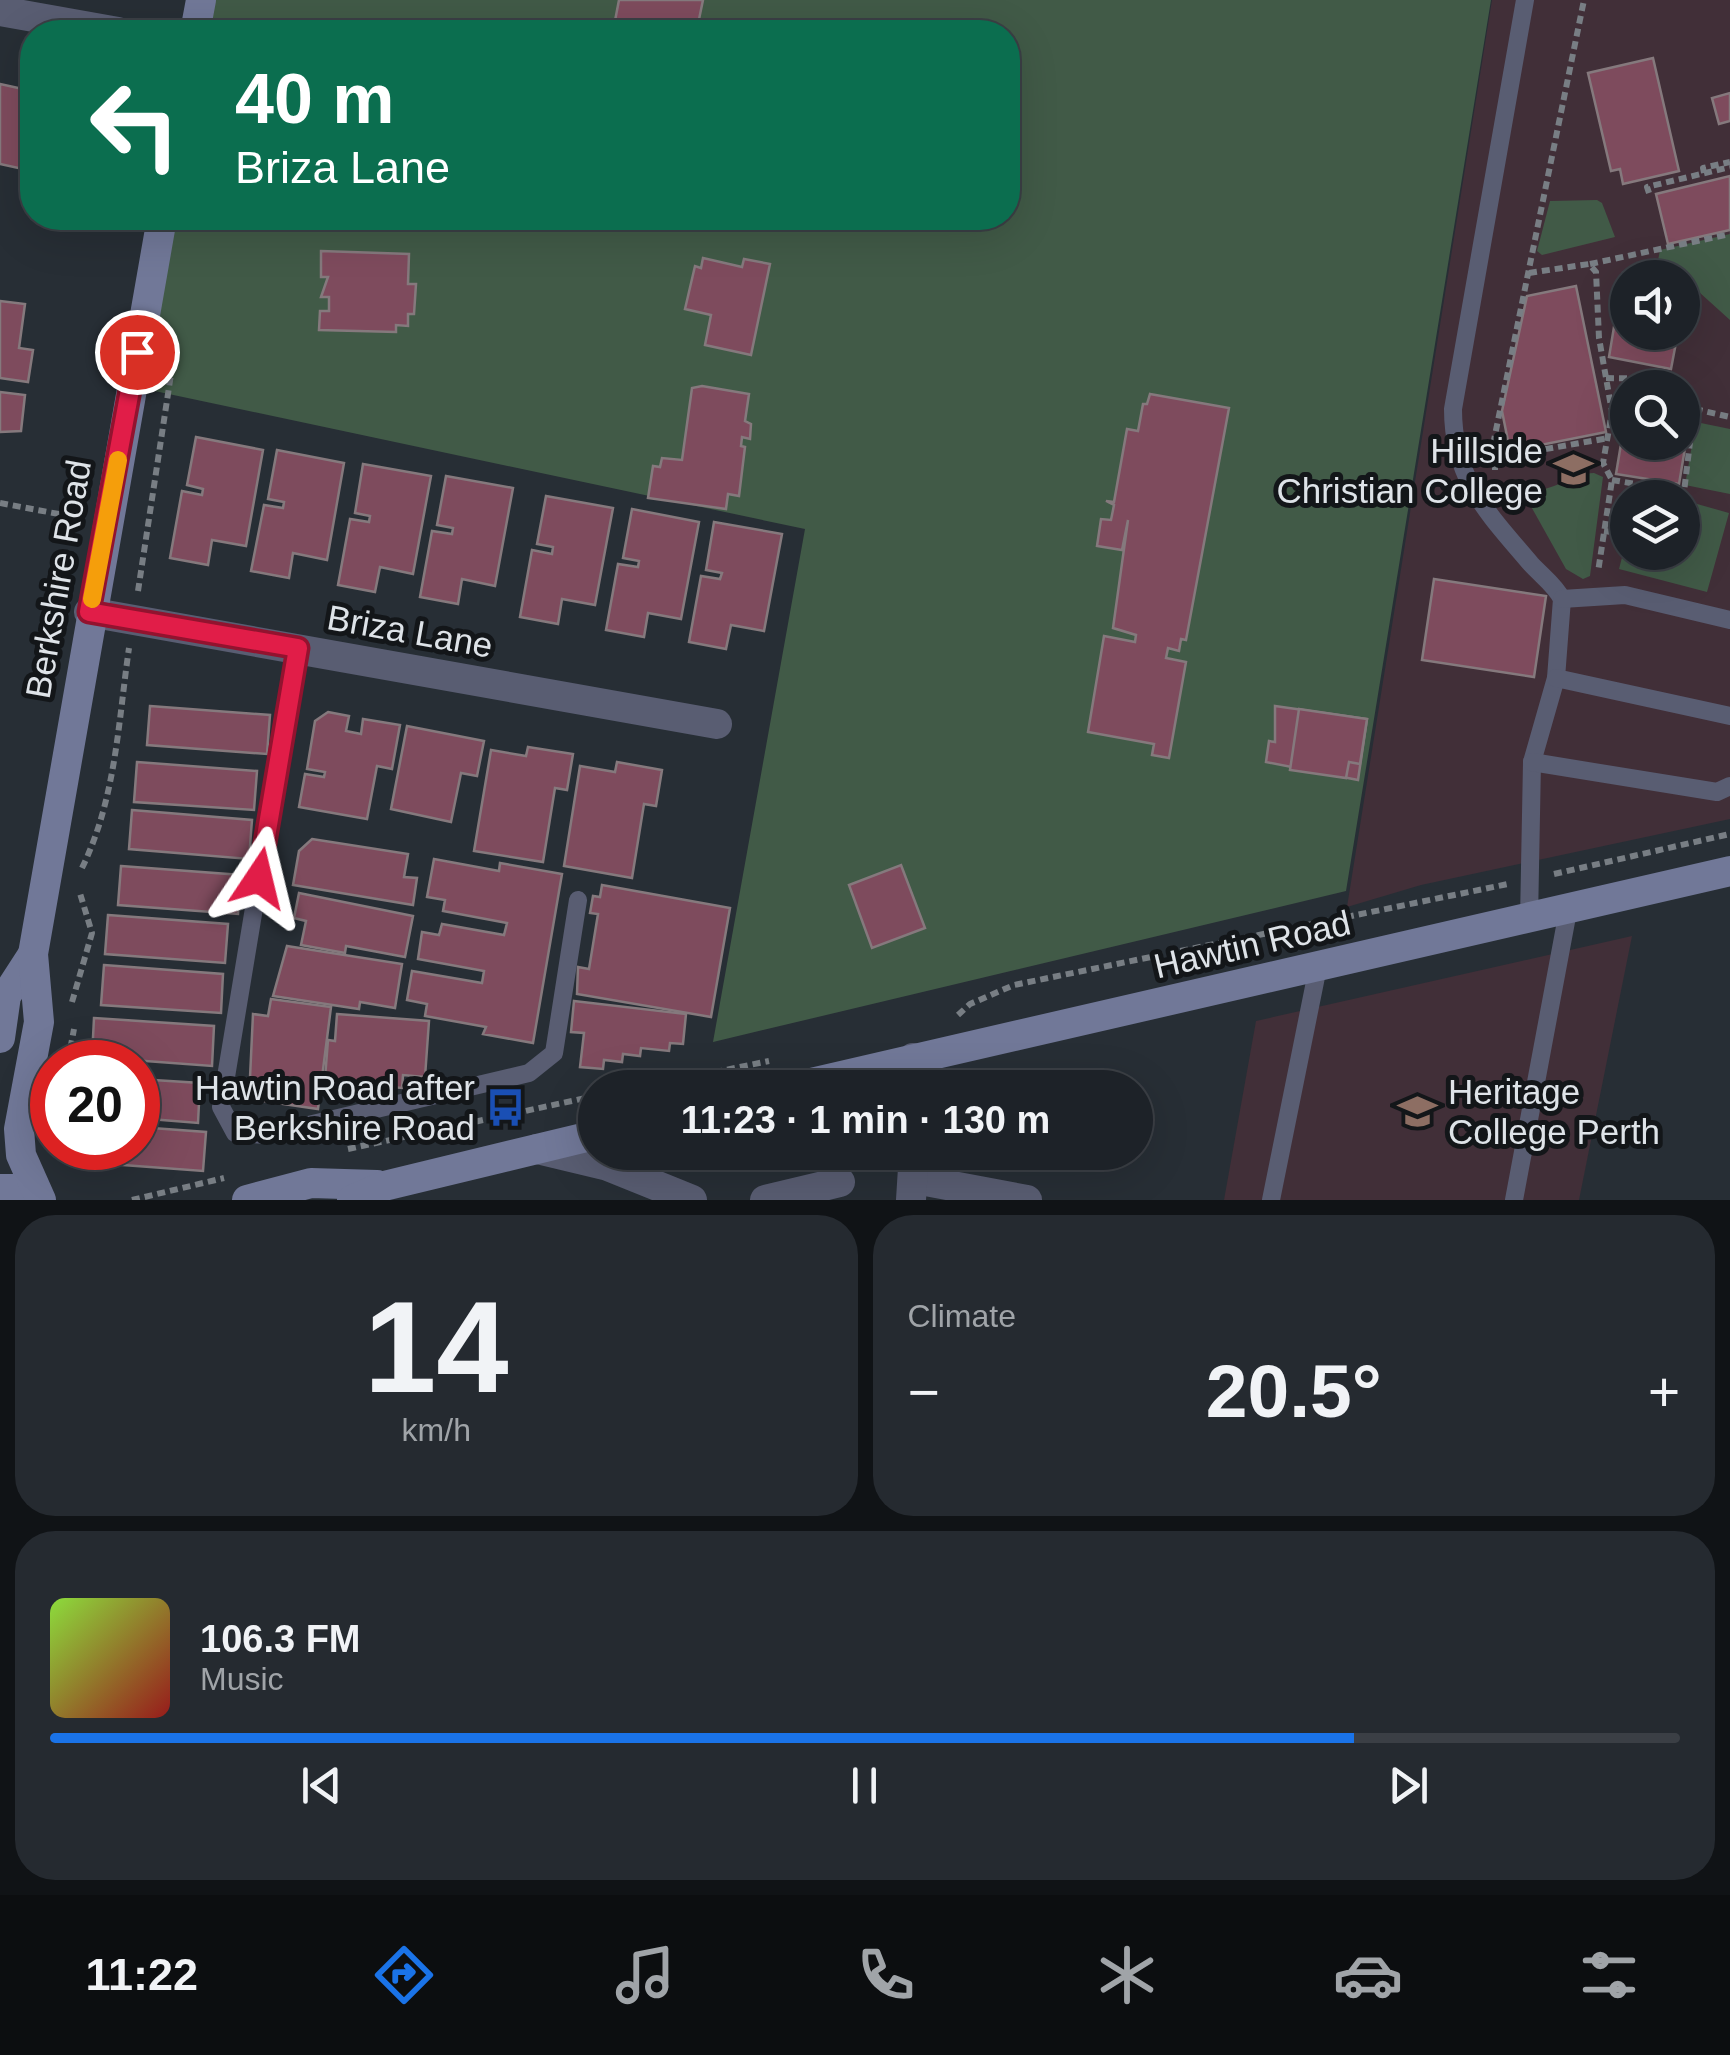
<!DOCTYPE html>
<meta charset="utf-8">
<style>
:root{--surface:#1d2228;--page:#252a30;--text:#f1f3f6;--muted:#a0a4a8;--line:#3b3f45;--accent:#1a73e8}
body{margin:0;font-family:Arial,sans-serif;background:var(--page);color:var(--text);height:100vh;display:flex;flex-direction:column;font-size:38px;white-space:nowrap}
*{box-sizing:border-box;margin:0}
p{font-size:32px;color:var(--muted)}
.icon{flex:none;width:55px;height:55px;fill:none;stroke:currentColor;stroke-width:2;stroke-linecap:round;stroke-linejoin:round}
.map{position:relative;height:1200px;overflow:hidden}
.drawer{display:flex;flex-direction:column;gap:15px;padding:15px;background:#101316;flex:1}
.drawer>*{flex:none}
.hud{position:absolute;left:20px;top:20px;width:1000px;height:210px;border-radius:40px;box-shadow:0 10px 40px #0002,0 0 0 2px var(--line);background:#0b6e4f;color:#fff;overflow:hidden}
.buttons{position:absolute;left:1610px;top:260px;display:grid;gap:20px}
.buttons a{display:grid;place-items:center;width:90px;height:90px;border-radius:50%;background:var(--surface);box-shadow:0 10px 40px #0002,0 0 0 2px var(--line);font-size:50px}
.speed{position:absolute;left:30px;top:1040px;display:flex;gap:20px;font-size:50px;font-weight:700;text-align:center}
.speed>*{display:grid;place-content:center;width:130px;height:130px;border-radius:50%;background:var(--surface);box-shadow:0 10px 40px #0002,0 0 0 2px var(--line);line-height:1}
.speed .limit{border:15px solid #d22;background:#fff;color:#111}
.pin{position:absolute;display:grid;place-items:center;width:85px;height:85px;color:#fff;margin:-42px;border:5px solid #fff;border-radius:50%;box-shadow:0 2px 10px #0007}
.me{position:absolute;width:110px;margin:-55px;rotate:10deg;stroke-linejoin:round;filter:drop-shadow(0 0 8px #0008)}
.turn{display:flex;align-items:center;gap:35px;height:210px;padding:0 50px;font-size:45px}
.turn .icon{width:130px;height:130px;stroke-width:2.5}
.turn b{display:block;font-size:70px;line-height:85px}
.big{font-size:75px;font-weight:700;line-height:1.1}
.drawer .tile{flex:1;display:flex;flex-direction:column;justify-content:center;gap:15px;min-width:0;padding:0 35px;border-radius:40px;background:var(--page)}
.drawer .dial{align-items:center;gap:0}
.dial b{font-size:130px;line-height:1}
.song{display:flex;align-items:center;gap:30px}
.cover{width:120px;height:120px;border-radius:15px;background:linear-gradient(135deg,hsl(90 70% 55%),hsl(0 70% 35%))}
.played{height:10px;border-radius:5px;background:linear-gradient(90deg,var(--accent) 80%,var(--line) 80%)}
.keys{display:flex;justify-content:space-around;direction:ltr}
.heat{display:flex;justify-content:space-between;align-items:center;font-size:55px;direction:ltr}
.drawer .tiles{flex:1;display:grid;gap:15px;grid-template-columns:1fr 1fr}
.tile:last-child{grid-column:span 2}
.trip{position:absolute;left:578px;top:1070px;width:575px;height:100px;border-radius:50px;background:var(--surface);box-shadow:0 10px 40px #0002,0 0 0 2px var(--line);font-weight:700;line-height:100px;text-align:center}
.tabs{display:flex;height:160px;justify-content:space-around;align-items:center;background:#0c0e10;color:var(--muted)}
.tabs .icon{width:70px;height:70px}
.tabs .current{color:var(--accent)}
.tabs b{font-size:45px;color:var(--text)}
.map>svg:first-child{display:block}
</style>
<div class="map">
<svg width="1730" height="1200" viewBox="0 0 1730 1200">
<rect width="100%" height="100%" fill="#272e35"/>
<g fill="#412f38" fill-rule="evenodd">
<path d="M1492 0H1730V819L1421 885 1347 907ZM1628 278H1682V332H1628ZM1628 388H1682V442H1628ZM1628 498H1682V552H1628Z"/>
<path d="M1632 936 1579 1200H1224L1256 1021Z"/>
</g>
<g fill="#415a47">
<path d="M198 0H1491L1346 891 713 1042 805 529 131 386 160 218H1008V32H192Z"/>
<path d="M1597 200 1602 203 1615 237 1542 255 1537 251 1550 201Z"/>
<path d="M1730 234V320L1699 292 1680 266 1656 271 1660 250Z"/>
<path d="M1696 422 1730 429V494L1685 485Z"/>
<path d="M1594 473 1603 477 1590 576 1583 579 1566 569 1528 501 1535 491C1558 488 1574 474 1594 473Z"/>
<path d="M1683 500 1729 513 1707 592 1619 569 1627 538 1628 552H1682Z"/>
</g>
<g fill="#7e4b5d" stroke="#85797d" stroke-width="2.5">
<path d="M619 0H703L697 29 711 32H623L624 28 614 26Z"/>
<path d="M1653 58 1679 171 1623 184 1620 169 1611 171 1588 73Z"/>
<path d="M0 84 32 91V171L0 164Z"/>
<path d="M1730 93V121L1719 124 1712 98Z"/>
<path d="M1730 176V230L1668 244 1656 194Z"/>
<path d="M321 251 409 254 408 284H416L414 314H408V326L396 325V332L319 330 320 311H329V297H321L328 277H321Z"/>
<path d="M703 258 742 267 744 259 770 264 751 355 705 345 711 315 685 309 695 266 701 268Z"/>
<path d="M1623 273 1649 278H1628V332H1678L1671 369 1609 357Z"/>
<path d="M1576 286 1606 432 1510 451 1502 411 1527 296Z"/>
<path d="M0 301 25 304 19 348 33 350 28 382 0 378Z"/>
<path d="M702 386 749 394 745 421 751 424 750 439 742 437 741 446 745 447 739 496 728 494 726 509 648 498 653 466 660 467 662 458 682 460 692 388Z"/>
<path d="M0 392 25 395 21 431 0 432Z"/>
<path d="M1150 394 1229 408 1186 640 1181 639 1179 651 1168 648 1166 658 1186 662 1169 758 1152 755 1154 744 1088 732 1104 636 1135 642 1136 635 1113 628 1128 520 1122 550 1097 546 1101 519 1111 520 1114 505 1106 501 1114 502 1127 429 1138 431 1143 404H1147Z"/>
<path d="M1628 402V442H1682V411L1691 412 1679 484 1616 474Z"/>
<path d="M196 437 263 450 246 546 212 540 208 565 170 558 182 491 202 495 203 489 187 485Z"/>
<path d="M277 450 344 463 327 560 293 553 289 578 251 571 264 505 283 508 284 502 268 499Z"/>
<path d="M363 464 431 476 413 574 380 567 375 592 338 585 350 519 369 522 370 516 355 513Z"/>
<path d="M446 476 513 488 495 586 462 579 458 604 420 597 432 531 452 534 453 528 437 525Z"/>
<path d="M546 496 613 508 595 605 562 599 558 624 520 617 532 550 552 554 553 547 537 544Z"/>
<path d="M632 509 699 522 681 619 648 613 644 637 606 630 618 564 638 567 639 561 623 558Z"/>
<path d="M714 522 782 534 764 631 731 625 726 649 689 642 701 576 720 579 722 573 706 570Z"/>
<path d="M1434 579 1546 596 1534 677 1422 660Z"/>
<path d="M150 706 270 715 267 754 147 745Z"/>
<path d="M1275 706 1367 719 1358 780 1266 762 1269 741 1275 742Z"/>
<path d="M1299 709 1367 719 1360 764 1349 762 1346 778 1290 770Z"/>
<path d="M328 712 349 716 346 731 361 734 363 719 400 725 392 769 377 766 367 819 299 807 305 774 324 777 325 772 307 769 315 721Z"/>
<path d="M407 726 484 741 477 776 461 773 451 822 391 809Z"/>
<path d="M528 747 573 754 567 790 555 788 543 862 474 851 491 750 526 756Z"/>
<path d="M137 762 257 771 254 810 134 802Z"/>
<path d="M617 762 662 770 656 806 644 804 632 878 564 866 580 766 615 772Z"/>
<path d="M132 810 252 820 249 859 129 849Z"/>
<path d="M312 839 408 854 404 877 417 878 413 905 293 885 299 851Z"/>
<path d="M434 859 499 871 500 863 562 874 533 1043 483 1034 486 1027 425 1016 427 1004 407 1000 412 971 482 983 484 971 418 959 422 932 439 935 442 924 504 935 507 923 443 911 445 900 427 897Z"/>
<path d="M901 865 925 928 872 948 849 885Z"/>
<path d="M121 866 241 875 238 914 118 905Z"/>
<path d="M602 885 730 908 711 1017 577 994 578 967 589 969 598 914 590 913 593 896 600 897Z"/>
<path d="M299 893 413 916 405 957 346 946 345 953 301 945 306 921 294 918Z"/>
<path d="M108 915 228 924 225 963 105 954Z"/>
<path d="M287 946 402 964 395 1008 360 1002 359 1009 273 996Z"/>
<path d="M104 965 223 974 221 1013 101 1005Z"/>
<path d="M271 999 331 1007 318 1109 249 1099 253 1014 268 1016Z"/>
<path d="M574 1001 686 1014 683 1044 670 1043 669 1051 641 1048 640 1056 623 1054 622 1062 604 1060 603 1069 580 1067 584 1033 571 1032Z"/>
<path d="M337 1014 429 1021 425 1077 403 1075 402 1088 357 1084 356 1094 324 1091 328 1040 335 1041Z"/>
<path d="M94 1018 214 1026 212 1066 92 1057Z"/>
<path d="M138 1079 200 1083 198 1123 138 1118Z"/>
<path d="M138 1127 206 1132 203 1171 83 1162 84 1148H138Z"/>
</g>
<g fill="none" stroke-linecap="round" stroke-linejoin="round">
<g stroke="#787e84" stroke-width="6" stroke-dasharray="8 5" stroke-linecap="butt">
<path d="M1704 173 1703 168 1730 162"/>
<path d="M1649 193 1647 187 1730 167"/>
<path d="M1590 264 1730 234"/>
<path d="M1668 268 1680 266"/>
<path d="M1529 273 1589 264 1596 272 1599 338 1612 412 1603 463 1612 480 1598 572"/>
<path d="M1606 378 1665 379 1675 388"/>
<path d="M1682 406 1730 417"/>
<path d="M1494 458 1609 438"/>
<path d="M1495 470 1494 440 1584 0"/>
<path d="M1612 480 1684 492 1694 409"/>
<path d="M0 503 80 518"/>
<path d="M1604 531 1628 534"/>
<path d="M138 591 173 361"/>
<path d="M82 868C116 798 118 724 129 648"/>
<path d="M1554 874 1730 834"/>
<path d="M72 1002 92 933 79 890"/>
<path d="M958 1015 970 1004 1014 985 1508 884"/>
<path d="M68 1061 74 1029"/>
<path d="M638 1088 769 1061"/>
<path d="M348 1149 595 1096"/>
<path d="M132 1200 224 1178"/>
</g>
<g stroke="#595d72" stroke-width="18">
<path d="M1525 0 1453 409C1453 480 1488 513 1531 564 1542 576 1555 585 1562 599L1556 678 1532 762 1529 920"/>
<path d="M1562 599 1625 595 1730 620"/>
<path d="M297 649 221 1107 235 1133 266 1135 529 1073 554 1053 578 900"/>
<path d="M1556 678 1730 716"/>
<path d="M1532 762 1717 792 1730 786"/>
<path d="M1271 1200 1318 967"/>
<path d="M1514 1200 1568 911"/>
</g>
<g stroke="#595d72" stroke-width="30">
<path d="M0 11 118 32"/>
<path d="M89 612 717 724"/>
<path d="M913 1058V1088"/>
<path d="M537 1149 608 1166 692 1200"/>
<path d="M915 1179 1027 1200"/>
<path d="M765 1200 840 1182"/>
<path d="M911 1200 914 1152"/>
</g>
<g stroke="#717898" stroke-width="30">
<path d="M195 32 201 0"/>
<path d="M0 1038 6 996 33 954"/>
<path d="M789 1088 1730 871"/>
<path d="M0 1189H15L37 1200"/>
<path d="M41 1200 21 1155 19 1129 39 1022 33 954 162 218"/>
<path d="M247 1200 311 1183 377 1185"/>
<path d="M352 1200 384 1186 595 1135"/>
</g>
</g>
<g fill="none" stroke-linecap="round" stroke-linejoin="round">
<defs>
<path id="route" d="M137 352 89 612 298 648 259 878"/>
</defs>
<use href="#route" stroke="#92132f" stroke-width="25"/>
<use href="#route" stroke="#e11d48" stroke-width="18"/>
<path stroke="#f59e0b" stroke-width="18" d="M92 599 118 460"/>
</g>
<defs>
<symbol id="school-bare" viewBox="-9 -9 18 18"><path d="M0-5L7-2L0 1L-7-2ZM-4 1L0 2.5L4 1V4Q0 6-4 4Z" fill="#8d6e63" stroke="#131619" stroke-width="2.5" paint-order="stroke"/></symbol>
<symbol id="bus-bare" viewBox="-9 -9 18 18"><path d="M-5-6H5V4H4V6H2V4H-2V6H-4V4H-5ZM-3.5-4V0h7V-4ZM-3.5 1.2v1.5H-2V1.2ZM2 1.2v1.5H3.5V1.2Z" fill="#1a4fb4" stroke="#131619" stroke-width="2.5" paint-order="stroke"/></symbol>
</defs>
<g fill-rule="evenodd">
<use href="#school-bare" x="1546" y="442" width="55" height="55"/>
<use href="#bus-bare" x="478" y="1080" width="55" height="55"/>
<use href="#school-bare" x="1390" y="1084" width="55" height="55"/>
</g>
<g text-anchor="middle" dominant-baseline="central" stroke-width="10" stroke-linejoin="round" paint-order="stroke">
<g font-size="35" fill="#dee3e8" stroke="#131619" text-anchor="end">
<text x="1543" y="450">Hillside<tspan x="1543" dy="40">Christian College</tspan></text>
<text x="475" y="1087">Hawtin Road after<tspan x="475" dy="40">Berkshire Road</tspan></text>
<text x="1448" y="1091" text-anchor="start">Heritage<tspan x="1448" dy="40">College Perth</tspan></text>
</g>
<g font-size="35" fill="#dee3e8" stroke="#131619">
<text transform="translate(58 579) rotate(-80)">Berkshire Road</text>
<text transform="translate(410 631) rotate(10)">Briza Lane</text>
<text transform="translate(1252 944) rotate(-13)">Hawtin Road</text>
</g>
</g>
</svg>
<div class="buttons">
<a><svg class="icon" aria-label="sound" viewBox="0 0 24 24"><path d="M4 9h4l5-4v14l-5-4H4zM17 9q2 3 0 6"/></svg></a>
<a><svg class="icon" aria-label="search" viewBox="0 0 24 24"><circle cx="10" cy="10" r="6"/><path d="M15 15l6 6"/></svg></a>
<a><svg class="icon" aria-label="layers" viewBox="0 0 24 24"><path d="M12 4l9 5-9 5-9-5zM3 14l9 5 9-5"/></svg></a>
</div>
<div class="speed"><div class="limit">20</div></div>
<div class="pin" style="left:137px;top:352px;background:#d93025"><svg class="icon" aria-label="arrive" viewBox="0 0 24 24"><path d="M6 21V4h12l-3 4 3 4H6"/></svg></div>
<svg class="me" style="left:259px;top:878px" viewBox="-20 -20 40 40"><path d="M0-17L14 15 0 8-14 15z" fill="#e11d48" stroke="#fff" stroke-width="4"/></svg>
<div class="trip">11:23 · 1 min · 130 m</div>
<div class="hud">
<div class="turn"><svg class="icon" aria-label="left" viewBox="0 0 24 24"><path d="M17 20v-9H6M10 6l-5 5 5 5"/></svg><div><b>40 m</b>Briza Lane</div></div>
</div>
</div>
<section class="drawer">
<div class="tiles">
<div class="tile dial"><b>14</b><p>km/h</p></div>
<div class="tile"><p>Climate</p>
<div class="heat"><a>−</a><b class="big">20.5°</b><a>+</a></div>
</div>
<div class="tile">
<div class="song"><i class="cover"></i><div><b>106.3 FM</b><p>Music</p></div></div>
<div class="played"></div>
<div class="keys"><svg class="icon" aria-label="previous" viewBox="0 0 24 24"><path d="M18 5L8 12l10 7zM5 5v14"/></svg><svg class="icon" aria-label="pause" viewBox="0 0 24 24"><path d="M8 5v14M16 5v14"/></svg><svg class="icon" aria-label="next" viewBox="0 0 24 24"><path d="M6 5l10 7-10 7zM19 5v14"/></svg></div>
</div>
</div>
</section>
<nav class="tabs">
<b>11:22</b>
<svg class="icon current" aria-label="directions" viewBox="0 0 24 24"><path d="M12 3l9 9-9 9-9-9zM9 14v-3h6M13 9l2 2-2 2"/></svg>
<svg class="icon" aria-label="music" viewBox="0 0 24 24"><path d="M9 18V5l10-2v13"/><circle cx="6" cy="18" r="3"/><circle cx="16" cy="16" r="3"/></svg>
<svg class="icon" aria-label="phone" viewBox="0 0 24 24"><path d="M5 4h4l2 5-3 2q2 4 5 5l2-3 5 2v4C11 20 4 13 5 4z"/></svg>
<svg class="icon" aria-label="climate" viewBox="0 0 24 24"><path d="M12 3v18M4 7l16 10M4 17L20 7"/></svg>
<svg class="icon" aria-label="car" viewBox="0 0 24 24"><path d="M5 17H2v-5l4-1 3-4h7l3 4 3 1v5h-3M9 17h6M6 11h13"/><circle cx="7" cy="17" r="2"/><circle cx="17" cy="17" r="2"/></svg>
<svg class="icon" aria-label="filters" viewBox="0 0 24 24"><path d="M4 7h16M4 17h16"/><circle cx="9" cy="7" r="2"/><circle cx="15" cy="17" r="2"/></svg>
</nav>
